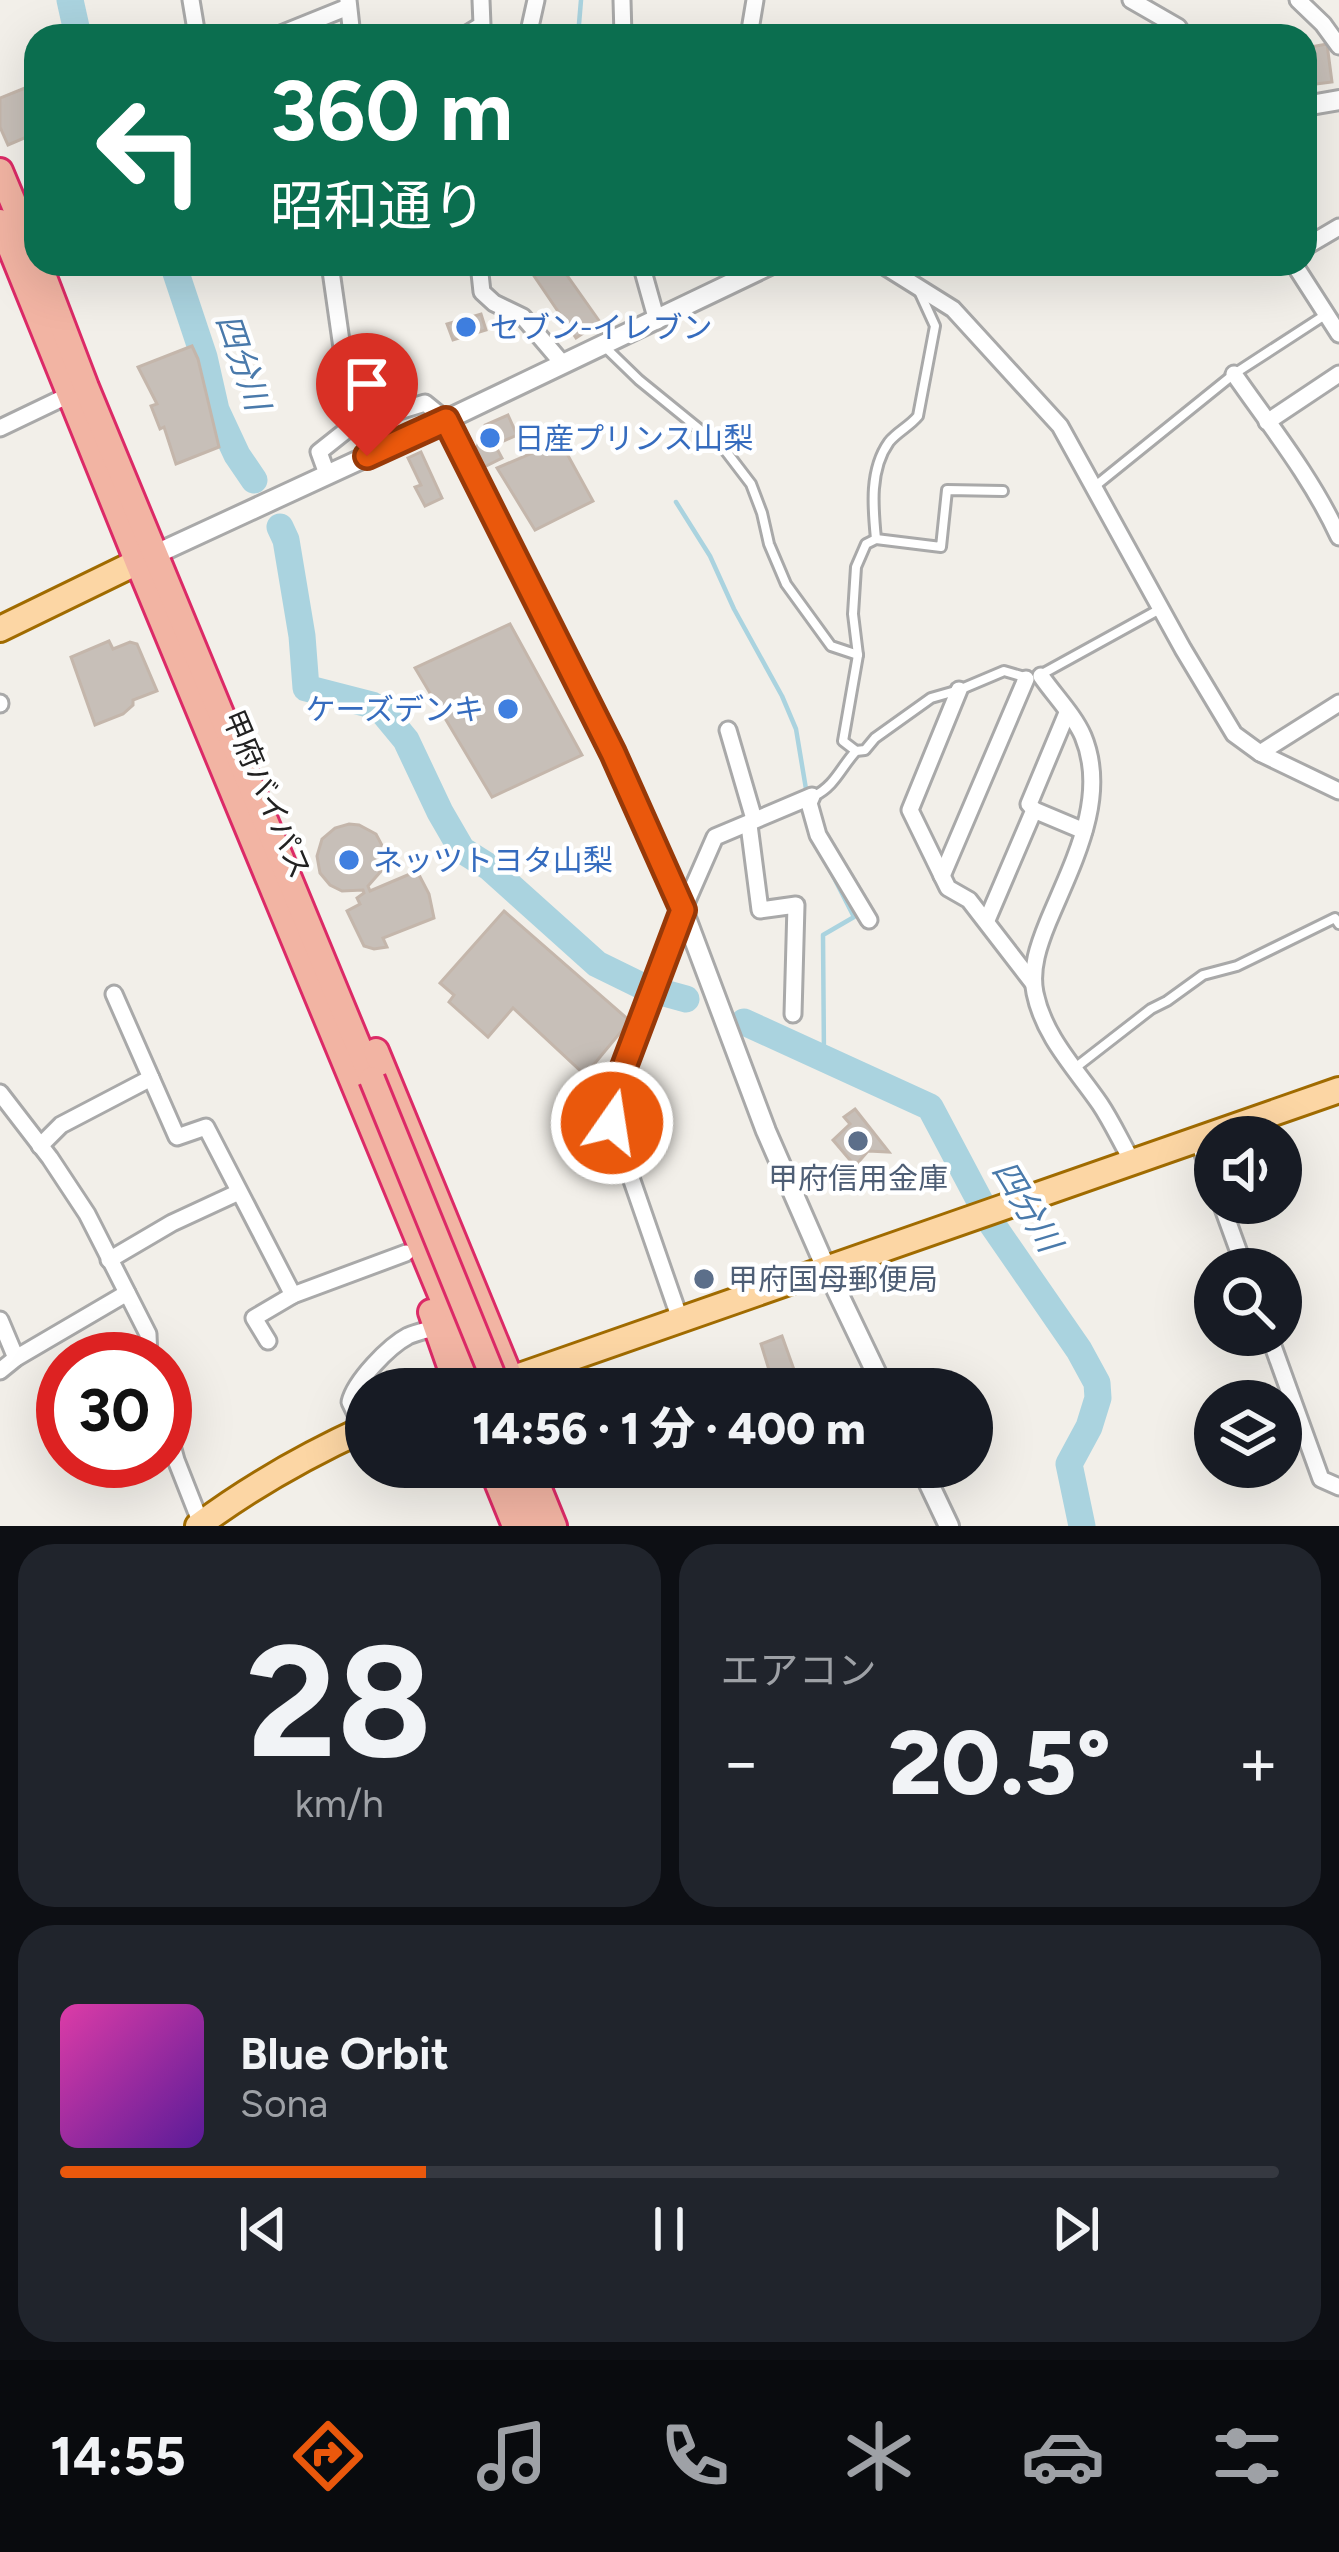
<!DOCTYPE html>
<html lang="ja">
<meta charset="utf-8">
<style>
:root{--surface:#171b24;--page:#20242c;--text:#f1f3f6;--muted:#9ea1a6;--line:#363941;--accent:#ea580c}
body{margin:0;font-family:Figtree,"Noto Sans JP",sans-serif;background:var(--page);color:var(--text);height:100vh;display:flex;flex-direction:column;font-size:45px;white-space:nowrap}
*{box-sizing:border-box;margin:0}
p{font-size:39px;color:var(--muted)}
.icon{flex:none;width:66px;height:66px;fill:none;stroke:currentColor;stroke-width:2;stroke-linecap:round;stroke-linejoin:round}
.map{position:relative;height:1526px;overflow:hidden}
.drawer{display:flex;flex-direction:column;gap:18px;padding:18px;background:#0d0f14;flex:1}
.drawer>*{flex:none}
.guide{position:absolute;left:24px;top:24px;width:1293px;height:252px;border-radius:36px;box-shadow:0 12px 48px #0002;background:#0b6e4f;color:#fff;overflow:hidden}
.controls{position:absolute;left:1194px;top:1116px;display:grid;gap:24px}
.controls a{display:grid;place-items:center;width:108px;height:108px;border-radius:50%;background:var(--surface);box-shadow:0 12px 48px #0002;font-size:60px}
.speed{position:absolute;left:36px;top:1332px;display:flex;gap:24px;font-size:60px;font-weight:700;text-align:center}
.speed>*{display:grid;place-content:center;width:156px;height:156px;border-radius:50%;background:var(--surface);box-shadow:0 12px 48px #0002;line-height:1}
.speed .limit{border:18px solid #d22;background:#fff;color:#111}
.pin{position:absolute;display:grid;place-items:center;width:102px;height:102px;color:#fff;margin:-123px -51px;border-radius:50% 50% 50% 0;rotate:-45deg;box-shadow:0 0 12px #0007}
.pin .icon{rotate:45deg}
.me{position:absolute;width:132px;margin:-66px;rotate:13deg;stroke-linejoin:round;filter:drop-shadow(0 0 9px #0008)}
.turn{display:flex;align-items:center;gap:42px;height:252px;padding:0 48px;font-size:54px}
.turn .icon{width:156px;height:156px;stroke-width:2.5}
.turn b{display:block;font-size:84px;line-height:102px}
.big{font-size:90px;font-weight:800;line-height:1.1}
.drawer .tile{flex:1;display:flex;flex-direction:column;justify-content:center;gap:18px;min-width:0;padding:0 42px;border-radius:36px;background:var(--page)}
.drawer .dial{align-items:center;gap:0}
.dial b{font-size:156px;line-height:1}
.song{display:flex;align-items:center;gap:36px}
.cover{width:144px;height:144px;border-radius:18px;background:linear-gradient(135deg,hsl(320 70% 55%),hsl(270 70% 35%))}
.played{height:12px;border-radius:6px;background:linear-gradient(90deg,var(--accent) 30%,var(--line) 30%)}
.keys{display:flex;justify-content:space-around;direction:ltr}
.heat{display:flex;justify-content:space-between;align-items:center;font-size:66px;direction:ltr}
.drawer .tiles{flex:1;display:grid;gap:18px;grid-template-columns:1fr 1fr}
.tile:last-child{grid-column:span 2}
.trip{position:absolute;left:345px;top:1368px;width:648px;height:120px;border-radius:60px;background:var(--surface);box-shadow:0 12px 48px #0002;font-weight:800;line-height:120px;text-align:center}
.menu{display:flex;height:192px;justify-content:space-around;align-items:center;background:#090b0e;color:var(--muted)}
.menu .icon{width:84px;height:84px}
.menu .current{color:var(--accent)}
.menu b{font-size:54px;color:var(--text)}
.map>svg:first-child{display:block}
</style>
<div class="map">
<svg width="1339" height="1526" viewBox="0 0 1339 1526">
<rect width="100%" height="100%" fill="#f2efe9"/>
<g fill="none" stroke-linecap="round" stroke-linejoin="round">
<g stroke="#aad3df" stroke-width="4.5">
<path d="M578 36 581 0"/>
<path d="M676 502 710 556 734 609 782 696 796 729 807 795"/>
<path d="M824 1058 823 935 854 917 829 868"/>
</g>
<g stroke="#aad3df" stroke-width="27">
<path d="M70 0 78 36"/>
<path d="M173 264 204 357 216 410 237 455 254 480"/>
<path d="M280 527 286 540 302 636 306 688 372 705 382 711 406 740 440 812 462 850 489 867 597 964 646 988 686 999"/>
<path d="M744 1022 930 1107 992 1224 1079 1350 1097 1383 1098 1398 1089 1427 1069 1464 1082 1526"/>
</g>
</g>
<g fill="#c7bfb8" stroke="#c4b6ab" stroke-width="3">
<path d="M1327 44 1332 82 1308 85 1305 48Z"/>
<path d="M25 88 36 111V133L8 145 0 127V98Z"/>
<path d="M546 264H559L600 322 576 338 532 273Z"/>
<path d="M481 314 486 330 453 340 447 324Z"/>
<path d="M192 346 198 359 219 447 176 464 164 427 160 429 151 406 157 404 138 367Z"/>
<path d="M508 415 517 435 495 445 502 458 482 468 475 453 485 425Z"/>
<path d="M560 441 593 501 535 530 497 468Z"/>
<path d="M421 452 442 498 425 506 415 487 421 485 408 458Z"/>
<path d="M510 624 582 755 492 797 415 668Z"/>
<path d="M109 641 113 649 130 642 137 644 157 691 133 700V705L123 714 95 725 71 657Z"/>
<path d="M349 824 359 825 376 834 385 851 382 870 368 886 370 891 417 871 429 894 434 918 383 938 387 947 374 949 364 946 347 911 360 904 357 898 364 893 363 890 342 891 330 885 320 873 317 856 322 839 335 828Z"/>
<path d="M504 911 630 1021 585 1075 513 1008 488 1037 449 1002 454 995 440 983Z"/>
<path d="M855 1109 889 1152 868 1151 855 1166 833 1140 850 1124 844 1117Z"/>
<path d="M782 1336 797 1378 774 1386 761 1344Z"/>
</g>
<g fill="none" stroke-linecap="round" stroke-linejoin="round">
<defs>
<g id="service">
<path d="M605 347 639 380 725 450 751 484 762 513 769 544 786 584 831 646 858 655"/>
<path d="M1094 487 1234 374 1325 315"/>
<path d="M876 539C873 508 869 470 889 442 897 432 910 426 918 416L935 326 919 291"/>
<path d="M1042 674 1160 609"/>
<path d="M856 751 843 741 858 655 853 614 856 567 866 544 876 539 941 547 947 490 1003 491"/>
<path d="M814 796C835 786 841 767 856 751L865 750 875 738 931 698 959 690 1004 671 1028 678"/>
<path d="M1075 1068 1151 1009 1167 1001 1203 975 1237 966 1335 918 1339 924"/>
</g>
<g id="minor">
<path d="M191 0 197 36"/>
<path d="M348 0 352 36"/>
<path d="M622 0 623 36"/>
<path d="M1131 0 1178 27 1184 36"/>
<path d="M1298 0 1323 24 1339 46"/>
<path d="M276 36 348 7"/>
<path d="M464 36 482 25 481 0"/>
<path d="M528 36 536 0"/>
<path d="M749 36 755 0"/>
<path d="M1305 247 1339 227"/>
<path d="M330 264 353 425"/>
<path d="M479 264 482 292 494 303 523 317 563 364"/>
<path d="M641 264 657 321"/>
<path d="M881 264 953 309 1060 426 1183 649 1234 734 1260 753 1339 791"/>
<path d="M1294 264 1339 334"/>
<path d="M1234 374C1271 427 1312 478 1339 537"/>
<path d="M1267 422 1339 374"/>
<path d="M0 428 71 394"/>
<path d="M327 474 319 452 353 425 425 403 446 420"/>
<path d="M1041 676C1054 695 1074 715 1083 736 1109 798 1072 864 1048 922 1039 944 1030 969 1035 993 1044 1037 1076 1069 1100 1104 1112 1122 1121 1142 1132 1161"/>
<path d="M959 690 910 810 948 888 969 900 1033 983"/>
<path d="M0 703V704"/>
<path d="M728 730 754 819"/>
<path d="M1260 753 1339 703"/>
<path d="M1034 810 1084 831"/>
<path d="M749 825 760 910 796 905 793 1014"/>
<path d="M942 876 1026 679"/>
<path d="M987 920 1034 810 1029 804 1067 713"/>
<path d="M114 994 177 1137 206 1127 293 1295"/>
<path d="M0 1093 50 1158 87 1214 148 1334 149 1359"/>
<path d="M1198 1140 1215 1188"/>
<path d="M40 1146 61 1125 151 1078"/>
<path d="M1221 1203 1245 1269"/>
<path d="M109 1260 172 1223 239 1192"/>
<path d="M680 1319 612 1123 614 1098 683 910 715 837 812 796 809 803 818 835 869 920"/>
<path d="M0 1320 16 1358"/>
<path d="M1269 1335 1321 1479 1339 1487"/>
<path d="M268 1341 254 1318 293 1295 406 1253"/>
<path d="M0 1371 16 1358 127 1293"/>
<path d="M165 1420 176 1460 202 1526"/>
<path d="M363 1429 350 1402C355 1381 389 1346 408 1336 417 1332 428 1330 437 1327"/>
</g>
<g id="tertiary">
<path d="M1305 106 1339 100"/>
<path d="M446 420 613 753 683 910 766 1131 826 1268 884 1389"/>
<path d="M156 554 446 420 772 264"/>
<path d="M921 1467 949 1526"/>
</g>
<g id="primary">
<path d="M0 629 154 554"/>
<path d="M491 1386 1339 1090"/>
<path d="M198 1526C250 1487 307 1455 366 1428"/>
</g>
<g id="trunk">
<path d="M0 171 36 257"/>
<path d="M0 222 138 563 480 1389"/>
<path d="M39 264 86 387 372 1079"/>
<path d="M376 1051 515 1389"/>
<path d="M431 1312 458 1389"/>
<path d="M491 1467 515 1526"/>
<path d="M511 1467 535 1526"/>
<path d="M530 1467 554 1526"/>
</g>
</defs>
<use href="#service" stroke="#a9a9a9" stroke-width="14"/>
<use href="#minor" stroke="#a9a9a9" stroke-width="21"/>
<use href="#tertiary" stroke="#a9a9a9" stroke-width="24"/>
<use href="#primary" stroke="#a06b00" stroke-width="30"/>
<use href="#trunk" stroke="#dc2a67" stroke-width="30"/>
<use href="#service" stroke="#fff" stroke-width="8"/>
<use href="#minor" stroke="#fff" stroke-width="15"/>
<use href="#tertiary" stroke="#fff" stroke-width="18"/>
<use href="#primary" stroke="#fcd6a4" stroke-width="24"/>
<use href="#trunk" stroke="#f2b4a3" stroke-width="24"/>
<defs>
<path id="trunk-bridge" d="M372 1079 498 1389"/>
</defs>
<use href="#trunk-bridge" stroke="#dc2a67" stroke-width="30" stroke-linecap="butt"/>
<use href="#trunk-bridge" stroke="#f2b4a3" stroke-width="24"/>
</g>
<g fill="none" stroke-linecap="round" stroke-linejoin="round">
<defs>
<path id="route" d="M367 456 446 420 613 753 683 910 622 1072 614 1098 612 1123"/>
</defs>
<use href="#route" stroke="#983908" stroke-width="30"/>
<use href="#route" stroke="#ea580c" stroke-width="21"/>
</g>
<g fill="#3f7fe0" stroke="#fff" stroke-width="4.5">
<circle cx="466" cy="327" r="12"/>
<circle cx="490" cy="438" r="12"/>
<circle cx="508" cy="709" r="12"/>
<circle cx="349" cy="860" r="12"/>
</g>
<g fill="#5c6f8a" stroke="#fff" stroke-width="4.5">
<circle cx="858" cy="1141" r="12"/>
<circle cx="704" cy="1279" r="12"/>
</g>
<g text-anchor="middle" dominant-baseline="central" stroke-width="9" stroke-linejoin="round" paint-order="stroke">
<g font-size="30" fill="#366cbe" stroke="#fff" text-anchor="start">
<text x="490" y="327">セブン-イレブン</text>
<text x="514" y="438">日産プリンス山梨</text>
<text x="484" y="709" text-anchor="end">ケーズデンキ</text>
<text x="373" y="860">ネッツトヨタ山梨</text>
</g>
<g font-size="30" fill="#222" stroke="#fff">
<text transform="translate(267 794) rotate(67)">甲府バイパス</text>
</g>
<g font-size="30" fill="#4e5e75" stroke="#fff">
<text x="858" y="1178">甲府信用金庫</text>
<text x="728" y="1279" text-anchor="start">甲府国母郵便局</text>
</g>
<g font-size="33" font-style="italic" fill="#4a7aab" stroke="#fff">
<text transform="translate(243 362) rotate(71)">四分川</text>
<text transform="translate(1027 1206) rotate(59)">四分川</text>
</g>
</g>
</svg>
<div class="controls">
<a><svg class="icon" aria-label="sound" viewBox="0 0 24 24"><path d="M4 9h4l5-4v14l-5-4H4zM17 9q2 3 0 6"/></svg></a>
<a><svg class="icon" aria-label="search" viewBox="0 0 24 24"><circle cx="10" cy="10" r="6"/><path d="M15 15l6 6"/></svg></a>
<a><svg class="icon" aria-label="layers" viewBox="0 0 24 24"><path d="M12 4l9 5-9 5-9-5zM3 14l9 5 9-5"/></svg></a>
</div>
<div class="speed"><div class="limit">30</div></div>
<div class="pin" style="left:367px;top:456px;background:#d93025"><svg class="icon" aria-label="arrive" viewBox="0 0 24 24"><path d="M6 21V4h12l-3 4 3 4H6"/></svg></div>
<svg class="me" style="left:612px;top:1123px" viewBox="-20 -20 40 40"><circle r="17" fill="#ea580c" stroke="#fff" stroke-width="3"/><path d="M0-11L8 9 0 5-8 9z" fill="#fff"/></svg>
<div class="trip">14:56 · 1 分 · 400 m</div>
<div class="guide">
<div class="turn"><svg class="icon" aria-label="left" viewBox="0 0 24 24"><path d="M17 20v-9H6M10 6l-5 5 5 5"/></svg><div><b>360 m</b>昭和通り</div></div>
</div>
</div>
<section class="drawer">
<div class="tiles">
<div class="tile dial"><b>28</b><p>km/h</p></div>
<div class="tile"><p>エアコン</p>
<div class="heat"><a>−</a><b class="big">20.5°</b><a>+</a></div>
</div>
<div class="tile">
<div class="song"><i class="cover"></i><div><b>Blue Orbit</b><p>Sona</p></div></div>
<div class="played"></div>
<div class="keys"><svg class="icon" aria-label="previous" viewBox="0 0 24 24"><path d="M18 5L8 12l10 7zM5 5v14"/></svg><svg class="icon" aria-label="pause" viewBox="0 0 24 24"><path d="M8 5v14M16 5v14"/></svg><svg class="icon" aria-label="next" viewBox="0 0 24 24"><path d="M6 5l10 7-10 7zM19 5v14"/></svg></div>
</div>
</div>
</section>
<nav class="menu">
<b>14:55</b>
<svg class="icon current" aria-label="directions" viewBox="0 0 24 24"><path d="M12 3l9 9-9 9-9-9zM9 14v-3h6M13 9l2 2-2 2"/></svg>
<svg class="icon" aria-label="music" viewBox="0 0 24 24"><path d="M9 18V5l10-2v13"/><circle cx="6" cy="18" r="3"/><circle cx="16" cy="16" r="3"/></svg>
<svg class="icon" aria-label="phone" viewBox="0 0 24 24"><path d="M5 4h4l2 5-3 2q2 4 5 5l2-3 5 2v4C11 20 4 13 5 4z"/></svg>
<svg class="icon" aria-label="climate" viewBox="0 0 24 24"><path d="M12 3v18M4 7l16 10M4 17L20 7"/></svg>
<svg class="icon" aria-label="car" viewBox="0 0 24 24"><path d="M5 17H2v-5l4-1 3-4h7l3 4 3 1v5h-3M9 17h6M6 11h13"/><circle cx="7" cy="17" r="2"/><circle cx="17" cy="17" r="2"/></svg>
<svg class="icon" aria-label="filters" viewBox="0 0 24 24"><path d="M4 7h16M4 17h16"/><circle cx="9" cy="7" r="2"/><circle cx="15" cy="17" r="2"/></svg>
</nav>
